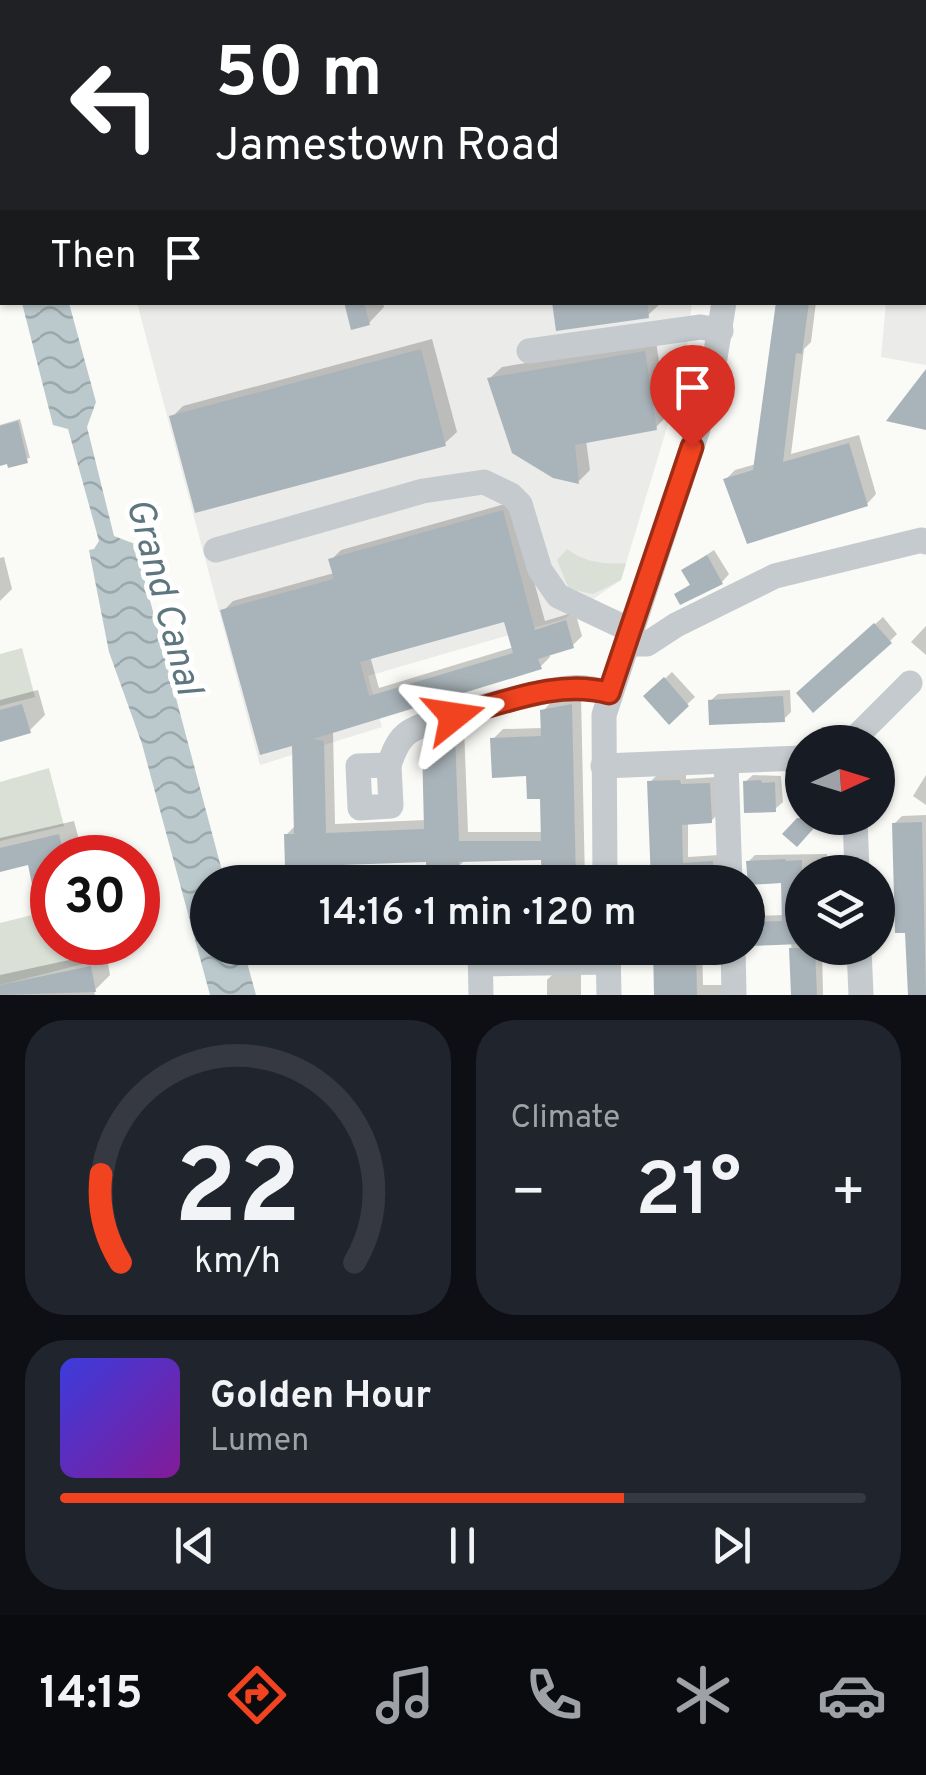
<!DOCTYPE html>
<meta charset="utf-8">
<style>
:root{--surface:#171b24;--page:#20242c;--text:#f1f3f6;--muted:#9ea1a6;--line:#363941;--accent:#f14320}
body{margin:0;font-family:Overpass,sans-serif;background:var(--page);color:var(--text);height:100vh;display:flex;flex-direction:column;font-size:38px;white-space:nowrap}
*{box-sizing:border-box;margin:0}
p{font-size:32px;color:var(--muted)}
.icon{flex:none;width:55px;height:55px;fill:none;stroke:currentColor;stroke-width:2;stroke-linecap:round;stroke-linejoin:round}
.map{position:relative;height:995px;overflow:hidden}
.panel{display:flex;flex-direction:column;gap:25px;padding:25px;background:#0d0f14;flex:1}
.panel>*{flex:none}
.guide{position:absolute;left:0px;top:0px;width:928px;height:305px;box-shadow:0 2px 8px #0004;background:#202124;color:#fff;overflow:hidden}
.needle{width:65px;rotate:86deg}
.fabs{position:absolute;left:785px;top:725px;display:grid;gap:20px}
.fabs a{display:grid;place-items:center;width:110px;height:110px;border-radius:50%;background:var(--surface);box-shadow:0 2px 8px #0004;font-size:50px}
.speed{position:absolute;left:30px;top:835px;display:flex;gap:20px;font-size:50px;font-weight:700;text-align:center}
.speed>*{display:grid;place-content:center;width:130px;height:130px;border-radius:50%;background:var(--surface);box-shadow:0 2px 8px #0004;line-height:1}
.speed .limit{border:15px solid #d22;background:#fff;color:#111}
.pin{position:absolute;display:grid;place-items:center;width:85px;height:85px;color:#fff;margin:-102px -42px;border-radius:50% 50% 50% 0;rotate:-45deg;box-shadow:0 0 10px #0007}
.pin .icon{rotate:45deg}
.me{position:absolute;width:110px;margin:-55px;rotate:75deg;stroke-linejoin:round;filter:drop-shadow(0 0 8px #0008)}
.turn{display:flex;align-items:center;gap:35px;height:210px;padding:0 50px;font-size:45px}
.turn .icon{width:130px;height:130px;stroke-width:2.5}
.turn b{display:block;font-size:70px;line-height:85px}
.then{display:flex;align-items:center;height:95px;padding:0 50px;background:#0003;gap:20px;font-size:38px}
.big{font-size:75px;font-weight:600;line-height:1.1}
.panel .tile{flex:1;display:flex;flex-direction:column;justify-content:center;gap:15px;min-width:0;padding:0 35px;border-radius:40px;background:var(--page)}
.panel .dial{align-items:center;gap:0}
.dial svg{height:260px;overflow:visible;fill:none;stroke:var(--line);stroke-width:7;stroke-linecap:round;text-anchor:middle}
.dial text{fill:var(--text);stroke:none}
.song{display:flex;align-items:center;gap:30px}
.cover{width:120px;height:120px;border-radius:15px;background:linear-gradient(135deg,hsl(240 70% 55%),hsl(290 70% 35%))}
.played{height:10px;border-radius:5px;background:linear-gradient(90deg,var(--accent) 70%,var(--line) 70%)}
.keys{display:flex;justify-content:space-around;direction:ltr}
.heat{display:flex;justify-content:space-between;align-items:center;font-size:55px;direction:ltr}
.panel .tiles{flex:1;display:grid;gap:25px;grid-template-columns:1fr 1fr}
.tile:last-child{grid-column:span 2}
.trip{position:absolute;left:190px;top:865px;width:575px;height:100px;border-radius:50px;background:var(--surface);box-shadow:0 2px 8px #0004;font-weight:600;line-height:100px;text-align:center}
.menu{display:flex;height:160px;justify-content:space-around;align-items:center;background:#090b0e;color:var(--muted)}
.menu .icon{width:70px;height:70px}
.menu .selected{color:var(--accent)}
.menu b{font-size:45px;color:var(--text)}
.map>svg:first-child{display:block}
</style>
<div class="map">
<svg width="926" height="995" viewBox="0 0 926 995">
<defs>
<pattern id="water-waves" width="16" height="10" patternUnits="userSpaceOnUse" patternTransform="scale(2.5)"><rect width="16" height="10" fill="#bbc9cc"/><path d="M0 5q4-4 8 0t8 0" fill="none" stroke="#9ba8ab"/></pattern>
</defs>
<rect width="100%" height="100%" fill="#fafaf7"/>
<g fill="#ebebea">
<path d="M65 0H728V2Z"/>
<path d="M772 0H926V365L881 357 886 303 925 302V2H771Z"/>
<path d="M137 303H692L684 371 621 580 564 619 368 676 382 727 260 765Z"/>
</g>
<g fill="#dae0d6">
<path d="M567 549C583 562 606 565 626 563L621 580 593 594 569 589 557 560Z"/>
<path d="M22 648 35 697 0 706V654Z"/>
<path d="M49 768 64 826 0 841V782Z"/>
<path d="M52 910V942L90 943 95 961 0 985V923Z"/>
</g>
<path fill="url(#water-waves)" d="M22 303H69L96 402 87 427 114 536 135 544 225 882H208V948H243L256 995H210L142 744 109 652 89 550 94 549 99 541 68 429 53 425Z"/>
<g fill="#0003" fill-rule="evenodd">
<path d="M245 0H684V2H229Z"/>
<path d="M795 0H926V168L925 2H795Z"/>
<path d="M346 302H383L384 307 369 323Z"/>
<path d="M554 302H660V304L648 315Z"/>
<path d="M779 302H816L811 342 804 349 791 454 859 435 876 494 867 504 726 479 735 470 756 464Z"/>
<path d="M432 339 457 432 445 443 172 417 183 406Z"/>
<path d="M656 341 667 416 656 427 586 440 590 470 579 481 490 378 502 367Z"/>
<path d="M20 419 30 458 0 463V425Z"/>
<path d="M512 502 545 621 575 612 582 636 572 646 549 653 550 657 540 667 333 731 335 824 426 820 425 745 435 734 451 728 464 727 468 832H543L542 797 529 774 493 739 503 729 543 728V711L553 700 581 696 585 882H545L544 857 466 859 458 867 286 835 296 825 295 742 223 611 233 601 334 573 331 560 341 550ZM506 618 514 647 379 688 370 656Z"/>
<path d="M714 550 729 574 722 582 677 595 692 583 684 570Z"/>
<path d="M4 557 12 589 0 601V558Z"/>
<path d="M883 617 897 634 890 641 799 693Z"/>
<path d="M926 626V655L911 642Z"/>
<path d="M672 672 695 697 669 721 647 696Z"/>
<path d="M38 690 45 715 29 731 0 739V700Z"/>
<path d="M790 690 791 712 784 719 710 701 718 694Z"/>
<path d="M686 774V779L716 777 718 814 711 821 688 822V857L719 855 723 882H653L650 782 657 775Z"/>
<path d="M753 775 781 776 783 802 775 809 745 782Z"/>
<path d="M926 775V805L913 796Z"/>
<path d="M926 815V995H911L908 930 894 824 902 816Z"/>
<path d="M74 821 81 847 70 858H52L50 883 30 862 0 869V838Z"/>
<path d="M827 854 828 872H802V948H822L823 995H794L791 941 750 943 748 939 750 916 785 915 783 880 748 862 755 855Z"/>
<path d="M655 948H702L703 985H724L726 995H657Z"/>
<path d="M106 952 110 975 94 991 95 995H0V975Z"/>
<path d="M553 974H581V995H547V980Z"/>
</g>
<g fill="#a9b4ba" fill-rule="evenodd">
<path d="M344 302H364L370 325 351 330Z"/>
<path d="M552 302H647L649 318 556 331Z"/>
<path d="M776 302H809L802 354 796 353 783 462 849 443 868 506 747 544 723 479 753 470Z"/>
<path d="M421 349 446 446 195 513 169 416Z"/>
<path d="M645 351 657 430 575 445 579 484 553 478 512 453 487 378Z"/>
<path d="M926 369V430L886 421Z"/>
<path d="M18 421 28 463 8 468 7 464 0 466V426Z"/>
<path d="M503 510 535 630 566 620 574 648 538 659 542 669 313 739 324 741 326 833 424 829 422 744 439 737 455 736 459 841H541L540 799H527L526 776 492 778 490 738 541 736 540 710 572 704 576 882H542L541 860 459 862 460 869 426 870V862L285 867 284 834H294L292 746 260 755 220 610 334 579 328 559ZM504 622 513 653 369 696 360 662Z"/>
<path d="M707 555 723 584 680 605 674 594 690 585 681 570Z"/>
<path d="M874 623 892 643 813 713 796 693Z"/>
<path d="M664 677 689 706 669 725 643 696Z"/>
<path d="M783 696 785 722 709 725 708 700Z"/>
<path d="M22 704 31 733 0 742V710Z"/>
<path d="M680 780 681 784 710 783 712 823 682 825 683 863 713 861 714 882H651L647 781Z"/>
<path d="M761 780 762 783 775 782 776 812 744 813 743 781Z"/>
<path d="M797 818H823L797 847 782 834Z"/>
<path d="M922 822 926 995H908L905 933H895L892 823Z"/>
<path d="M59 834 65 858H52V868L47 869 51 885 33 889 28 865 0 872V848Z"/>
<path d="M786 859 785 861 802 860V944L749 946 748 922 782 921 781 883 748 885 746 861Z"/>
<path d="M653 948H696L697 995H654Z"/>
<path d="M789 948H815L817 995H791Z"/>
<path d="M91 966 96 992 0 995V985Z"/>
</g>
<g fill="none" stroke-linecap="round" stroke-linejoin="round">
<g stroke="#c4cacd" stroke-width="25">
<path d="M180 2 191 0"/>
<path d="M752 2 753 0"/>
<path d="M529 351 701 327 721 331"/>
<path d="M216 550 423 491 484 482 511 495 520 504 540 570 558 596 630 630"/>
<path d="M626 644H647L676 625 775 576 922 540 926 542"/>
<path d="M851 742 910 683"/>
<path d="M726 762 730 882"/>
<path d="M389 765C393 753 398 739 409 732 430 718 543 690 570 688 583 686 596 689 609 693"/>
<path d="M389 765 391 806 360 808 358 766Z"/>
<path d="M603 766 802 758"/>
<path d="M855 818 857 872"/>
<path d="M605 882 604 715 709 395 724 302"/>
<path d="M480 948 481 995"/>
<path d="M608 948 609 995"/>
<path d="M733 948 734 995"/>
<path d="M859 948 861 995"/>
<path d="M481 964 609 962"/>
</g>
</g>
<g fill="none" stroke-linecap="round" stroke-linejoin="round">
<defs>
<path id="route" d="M454 716C504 703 558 679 609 693L692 447"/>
</defs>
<use href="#route" stroke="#9d2c15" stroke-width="25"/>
<use href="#route" stroke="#f14320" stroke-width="18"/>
</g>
<g text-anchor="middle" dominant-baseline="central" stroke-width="10" stroke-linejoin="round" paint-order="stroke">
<g font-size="38" font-style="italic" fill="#5e777e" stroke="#fff">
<text transform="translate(162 597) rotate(75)">Grand Canal</text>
</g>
</g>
</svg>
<div class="fabs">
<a><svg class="needle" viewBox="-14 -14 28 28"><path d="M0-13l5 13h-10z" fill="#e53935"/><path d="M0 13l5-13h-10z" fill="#9ea1a6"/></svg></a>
<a><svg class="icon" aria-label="layers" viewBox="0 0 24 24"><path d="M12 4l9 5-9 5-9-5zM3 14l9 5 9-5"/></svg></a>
</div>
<div class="speed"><div class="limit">30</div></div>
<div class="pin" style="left:692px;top:447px;background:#d93025"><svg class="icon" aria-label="arrive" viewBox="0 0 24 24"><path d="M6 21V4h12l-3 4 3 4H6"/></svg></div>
<svg class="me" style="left:454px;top:716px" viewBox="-20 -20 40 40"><path d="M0-17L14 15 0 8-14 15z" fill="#f14320" stroke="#fff" stroke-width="4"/></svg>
<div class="trip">14:16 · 1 min · 120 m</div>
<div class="guide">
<div class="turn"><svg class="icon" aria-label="left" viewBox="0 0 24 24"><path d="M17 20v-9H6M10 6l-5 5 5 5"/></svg><div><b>50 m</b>Jamestown Road</div></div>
<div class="then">Then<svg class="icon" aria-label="arrive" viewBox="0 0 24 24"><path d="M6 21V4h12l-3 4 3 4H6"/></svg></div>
</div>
</div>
<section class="panel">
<div class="tiles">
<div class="tile dial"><svg viewBox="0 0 100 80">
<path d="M14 69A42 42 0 1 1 86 69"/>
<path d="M14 69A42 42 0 0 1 8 42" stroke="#f14320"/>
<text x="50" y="56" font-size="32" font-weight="700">22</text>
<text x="50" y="72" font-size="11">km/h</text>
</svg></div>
<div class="tile"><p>Climate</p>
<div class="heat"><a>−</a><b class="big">21°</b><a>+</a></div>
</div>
<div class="tile">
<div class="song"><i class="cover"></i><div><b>Golden Hour</b><p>Lumen</p></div></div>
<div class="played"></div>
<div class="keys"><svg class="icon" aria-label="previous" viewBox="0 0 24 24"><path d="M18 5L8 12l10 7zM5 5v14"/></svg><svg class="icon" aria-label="pause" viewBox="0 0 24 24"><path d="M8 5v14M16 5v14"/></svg><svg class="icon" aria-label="next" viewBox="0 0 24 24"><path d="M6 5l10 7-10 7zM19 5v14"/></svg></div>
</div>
</div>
</section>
<nav class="menu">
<b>14:15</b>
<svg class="icon selected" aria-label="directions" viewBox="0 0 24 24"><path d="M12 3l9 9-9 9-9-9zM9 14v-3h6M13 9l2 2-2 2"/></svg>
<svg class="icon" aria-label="music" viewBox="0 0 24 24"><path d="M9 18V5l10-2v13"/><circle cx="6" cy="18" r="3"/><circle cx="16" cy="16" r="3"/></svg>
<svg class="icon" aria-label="phone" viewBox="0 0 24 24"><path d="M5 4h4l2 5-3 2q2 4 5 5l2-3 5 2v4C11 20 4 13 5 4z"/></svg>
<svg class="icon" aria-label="climate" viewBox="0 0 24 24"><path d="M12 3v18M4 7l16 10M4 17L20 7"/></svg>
<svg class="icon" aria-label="car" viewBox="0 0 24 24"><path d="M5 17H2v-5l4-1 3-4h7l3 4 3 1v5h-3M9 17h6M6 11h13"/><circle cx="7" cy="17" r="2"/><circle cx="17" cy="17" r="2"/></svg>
</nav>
